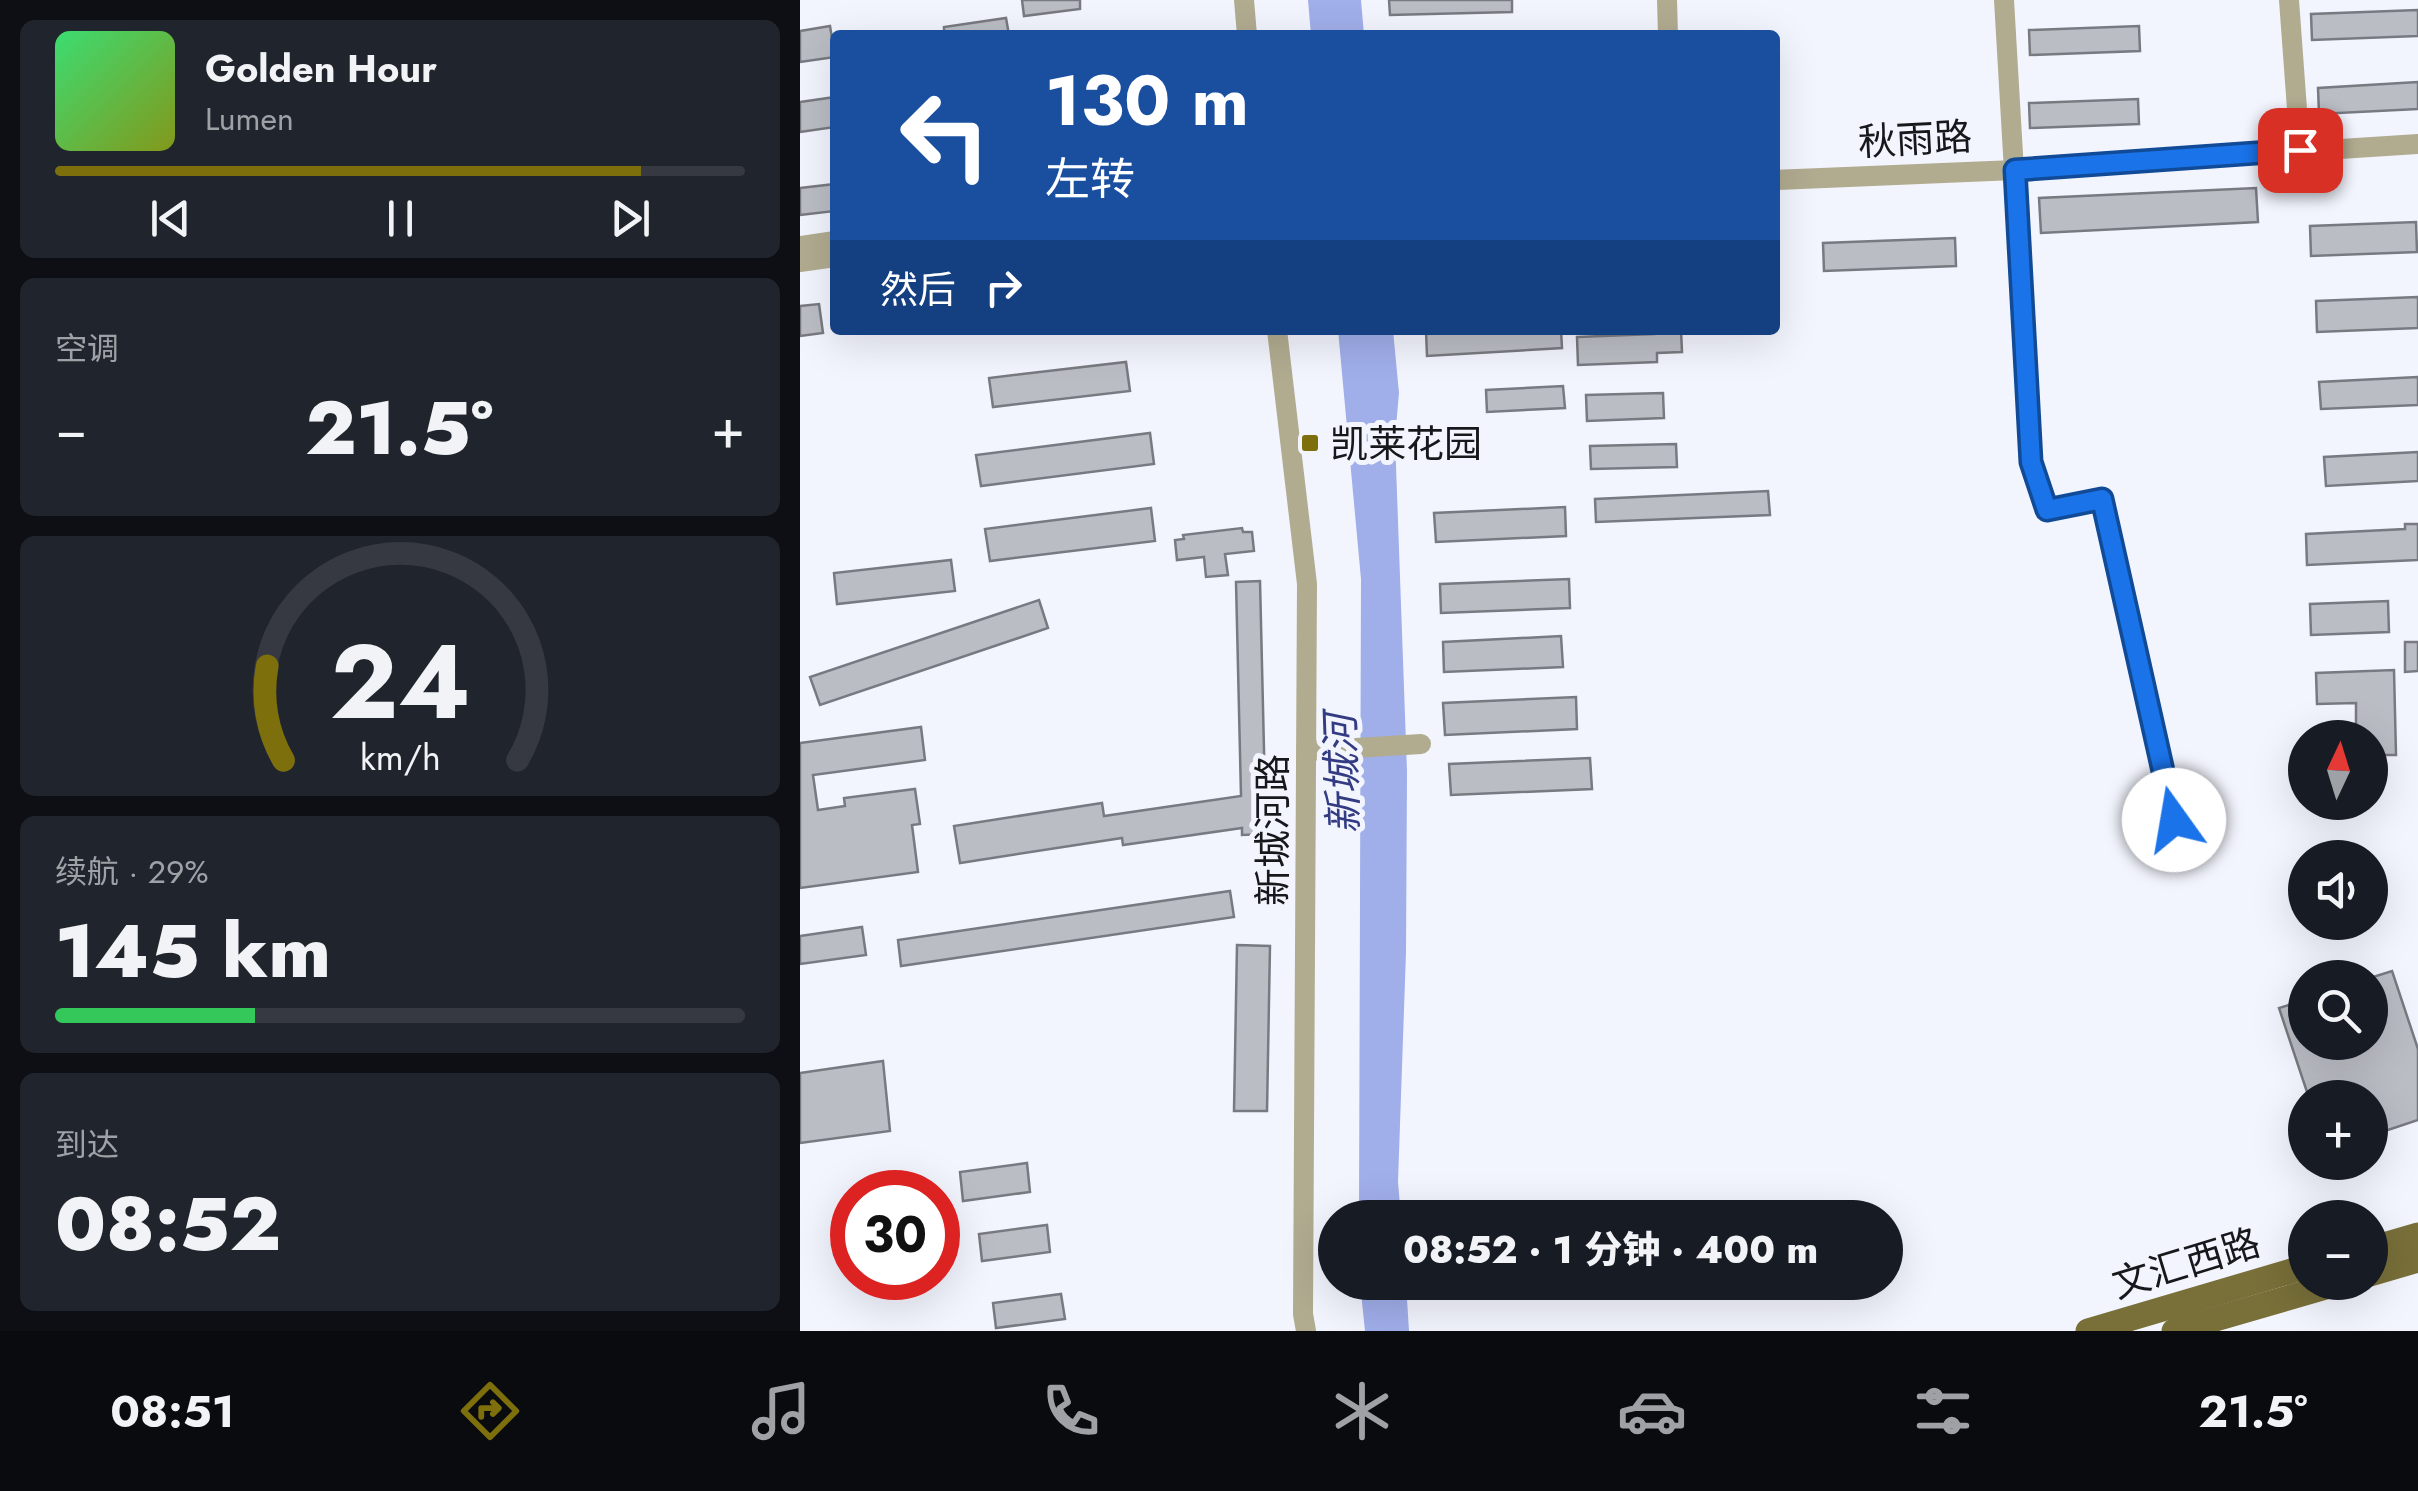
<!DOCTYPE html>
<html lang="zh">
<meta charset="utf-8">
<style>
:root{--surface:#171b24;--page:#20242c;--text:#f1f3f6;--muted:#9ea1a6;--line:#363941;--accent:#7e6f0d}
body{margin:0;font-family:Jost,"Noto Sans SC",sans-serif;background:var(--page);color:var(--text);height:100vh;display:flex;flex-direction:column;font-size:38px;white-space:nowrap}
*{box-sizing:border-box;margin:0}
p{font-size:32px;color:var(--muted)}
.icon{flex:none;width:55px;height:55px;fill:none;stroke:currentColor;stroke-width:2;stroke-linecap:round;stroke-linejoin:round}
.map{position:relative;flex:1;overflow:hidden}
.details{display:flex;flex-direction:column;gap:20px;padding:20px;background:#0d0f14;width:800px}
.details>*{flex:none}
.hud{position:absolute;left:30px;top:30px;width:950px;height:305px;border-radius:10px;box-shadow:0 10px 40px #0002;background:#1a4fa0;color:#fff;overflow:hidden}
.needle{width:65px;rotate:4deg}
.fabs{position:absolute;left:1488px;top:720px;display:grid;gap:20px}
.fabs a{display:grid;place-items:center;width:100px;height:100px;border-radius:50%;background:var(--surface);box-shadow:0 10px 40px #0002;font-size:50px}
.speed{position:absolute;left:30px;top:1170px;display:flex;gap:20px;font-size:50px;font-weight:700;text-align:center}
.speed>*{display:grid;place-content:center;width:130px;height:130px;border-radius:50%;background:var(--surface);box-shadow:0 10px 40px #0002;line-height:1}
.speed .limit{border:15px solid #d22;background:#fff;color:#111}
.pin{position:absolute;display:grid;place-items:center;width:85px;height:85px;color:#fff;margin:-42px;border-radius:20px;box-shadow:0 5px 15px #0006}
.me{position:absolute;width:110px;margin:-55px;rotate:347deg;stroke-linejoin:round;filter:drop-shadow(0 0 8px #0008)}
.turn{display:flex;align-items:center;gap:35px;height:210px;padding:0 50px;font-size:45px}
.turn .icon{width:130px;height:130px;stroke-width:2.5}
.turn b{display:block;font-size:70px;line-height:85px}
.then{display:flex;align-items:center;height:95px;padding:0 50px;background:#0003;gap:20px;font-size:38px}
.big{font-size:75px;font-weight:800;line-height:1.1}
.details .card{flex:1;display:flex;flex-direction:column;justify-content:center;gap:15px;min-width:0;padding:0 35px;border-radius:15px;background:var(--page)}
.details .dial{align-items:center;gap:0}
.dial svg{height:260px;overflow:visible;fill:none;stroke:var(--line);stroke-width:7;stroke-linecap:round;text-anchor:middle}
.dial text{fill:var(--text);stroke:none}
.song{display:flex;align-items:center;gap:30px}
.cover{width:120px;height:120px;border-radius:15px;background:linear-gradient(135deg,hsl(140 70% 55%),hsl(70 70% 35%))}
.played{height:10px;border-radius:5px;background:linear-gradient(90deg,var(--accent) 85%,var(--line) 85%)}
.keys{display:flex;justify-content:space-around;direction:ltr}
.heat{display:flex;justify-content:space-between;align-items:center;font-size:55px;direction:ltr}
.charge{height:15px;border-radius:8px;background:linear-gradient(90deg,#34c759 29%,var(--line) 0)}
.trip{position:absolute;left:518px;top:1200px;width:585px;height:100px;border-radius:50px;background:var(--surface);box-shadow:0 10px 40px #0002;font-weight:800;line-height:100px;text-align:center}
.tabs{display:flex;height:160px;justify-content:space-around;align-items:center;background:#090b0e;color:var(--muted)}
.tabs .icon{width:70px;height:70px}
.tabs .on{color:var(--accent)}
.tabs b{font-size:45px;color:var(--text)}
main{display:flex;flex:1;min-height:0}
.map>svg:first-child{display:block}
</style>
<main>
<section class="details">
<div class="card">
<div class="song"><i class="cover"></i><div><b>Golden Hour</b><p>Lumen</p></div></div>
<div class="played"></div>
<div class="keys"><svg class="icon" aria-label="previous" viewBox="0 0 24 24"><path d="M18 5L8 12l10 7zM5 5v14"/></svg><svg class="icon" aria-label="pause" viewBox="0 0 24 24"><path d="M8 5v14M16 5v14"/></svg><svg class="icon" aria-label="next" viewBox="0 0 24 24"><path d="M6 5l10 7-10 7zM19 5v14"/></svg></div>
</div>
<div class="card"><p>空调</p>
<div class="heat"><a>−</a><b class="big">21.5°</b><a>+</a></div>
</div>
<div class="card dial"><svg viewBox="0 0 100 80">
<path d="M14 69A42 42 0 1 1 86 69"/>
<path d="M14 69A42 42 0 0 1 9 40" stroke="#7e6f0d"/>
<text x="50" y="56" font-size="32" font-weight="700">24</text>
<text x="50" y="72" font-size="11">km/h</text>
</svg></div>
<div class="card"><p>续航 · 29%</p><b class="big">145 km</b><div class="charge"></div></div>
<div class="card"><p>到达</p><b class="big">08:52</b></div>
</section>
<div class="map">
<svg width="1618" height="1331" viewBox="0 0 1618 1331">
<rect width="100%" height="100%" fill="#f3f5fe"/>
<g fill="#a0aeea">
<path d="M508 0H561L564 35H511Z"/>
<path d="M538 330H593L599 393 595 438 607 771 606 952 598 1182 601 1217H559L561 579Z"/>
<path d="M560 1283H606L609 1331H565Z"/>
</g>
<g fill="#bbbdc5" stroke="#787a81" stroke-width="2.5">
<path d="M222 0H280V9L224 16Z"/>
<path d="M589 0H712V12L590 15Z"/>
<path d="M1618 10V36L1512 40 1511 14Z"/>
<path d="M206 18 209 35H144V27Z"/>
<path d="M30 26 35 57 0 62V31Z"/>
<path d="M1339 26 1340 51 1230 55 1229 30Z"/>
<path d="M1618 82V109L1519 114 1518 88Z"/>
<path d="M35 97V127L0 132V102Z"/>
<path d="M1338 99 1339 124 1230 128 1229 103Z"/>
<path d="M35 184V211L0 215V188Z"/>
<path d="M1456 188 1458 222 1241 233 1239 198Z"/>
<path d="M1616 222 1617 252 1511 256 1510 226Z"/>
<path d="M1155 238 1156 266 1024 271 1023 243Z"/>
<path d="M1618 297V328L1517 332 1516 301Z"/>
<path d="M19 304 23 333 0 336V306Z"/>
<path d="M761 330 762 348 627 356 626 331Z"/>
<path d="M854 330H881L882 352 857 353V362L778 365 777 337 854 334Z"/>
<path d="M326 362 330 391 193 407 189 378Z"/>
<path d="M1618 377V405L1521 409 1519 382Z"/>
<path d="M763 386 765 408 687 412 686 390Z"/>
<path d="M863 393 864 418 787 421 786 395Z"/>
<path d="M350 433 354 464 181 486 176 455Z"/>
<path d="M876 444 877 467 791 469 790 446Z"/>
<path d="M1618 452V481L1526 486 1524 457Z"/>
<path d="M968 491 970 515 796 522 795 499Z"/>
<path d="M765 507 766 536 636 542 634 513Z"/>
<path d="M351 508 355 541 190 561 185 529Z"/>
<path d="M1605 524H1618V560L1507 565 1506 534 1605 529Z"/>
<path d="M442 528 443 532H452L454 551 425 554 428 575 406 577 404 557 377 560 375 540 384 539 383 535Z"/>
<path d="M151 560 155 591 37 604 34 573Z"/>
<path d="M769 579 770 608 641 613 640 584Z"/>
<path d="M460 581 466 834 442 835V828L323 845 322 838 160 863 154 826 302 803 304 816 441 796 436 582Z"/>
<path d="M239 600 248 628 20 705 10 677Z"/>
<path d="M1588 601 1589 632 1511 635 1510 604Z"/>
<path d="M761 636 763 667 644 672 643 642Z"/>
<path d="M1605 642H1618V671L1605 672Z"/>
<path d="M1594 670 1596 755H1570V738H1556V703L1517 704 1516 673Z"/>
<path d="M776 697 777 729 645 735 643 703Z"/>
<path d="M121 727 125 760 13 775 18 810 45 806 44 798 115 789 120 824 112 825 118 872 0 888V743Z"/>
<path d="M790 758 792 789 651 795 649 764Z"/>
<path d="M430 891 434 917 101 966 98 940Z"/>
<path d="M62 927 66 955 0 964V936Z"/>
<path d="M437 945 470 946 467 1111H434Z"/>
<path d="M1592 971 1618 1049V1120L1570 1136V1098H1509L1479 1008 1505 1000V1042H1570V978Z"/>
<path d="M83 1061 90 1131 0 1143V1073Z"/>
<path d="M227 1163 230 1192 163 1201 160 1172Z"/>
<path d="M247 1225 250 1252 182 1261 179 1234Z"/>
<path d="M261 1294 265 1319 196 1328 193 1303Z"/>
</g>
<g fill="none" stroke-linecap="round" stroke-linejoin="round">
<g stroke="#b1ac90" stroke-width="20">
<path d="M444 0 447 35"/>
<path d="M867 0 868 35"/>
<path d="M1204 0 1231 462 1247 510 1302 499 1374 820"/>
<path d="M1489 0 1500 150"/>
<path d="M975 180 1215 170 1618 144"/>
<path d="M0 246 35 241"/>
<path d="M0 262 35 257"/>
<path d="M477 330 507 584 503 1314 506 1331"/>
<path d="M507 751 621 744"/>
</g>
<g stroke="#786f39" stroke-width="25">
<path d="M1570 1249 1618 1235"/>
<path d="M1570 1274 1618 1260"/>
<path d="M1288 1331 1505 1267"/>
<path d="M1374 1331 1543 1282"/>
</g>
</g>
<g fill="none" stroke-linecap="round" stroke-linejoin="round">
<defs>
<path id="route" d="M1374 820 1302 499 1247 510 1231 462 1215 170 1500 150"/>
</defs>
<use href="#route" stroke="#114b97" stroke-width="25"/>
<use href="#route" stroke="#1a73e8" stroke-width="18"/>
</g>
<rect fill="#7e6f0d" stroke="#f3f5fe" stroke-width="4" x="500" y="433" width="20" height="20" rx="5"/>
<g text-anchor="middle" dominant-baseline="central" stroke-width="10" stroke-linejoin="round" paint-order="stroke">
<g font-size="38" fill="#17181b" stroke="#f3f5fe">
<text transform="translate(1115 139) rotate(-3)">秋雨路</text>
<text transform="translate(472 830) rotate(-90)">新城河路</text>
<text transform="translate(1386 1263) rotate(-17)">文汇西路</text>
</g>
<g font-size="38" fill="#17181b" stroke="#f3f5fe" text-anchor="start">
<text x="530" y="443">凯莱花园</text>
</g>
<g font-size="40" font-style="italic" fill="#333c83" stroke="#f3f5fe">
<text transform="translate(542 774) rotate(-92)">新城河</text>
</g>
</g>
</svg>
<div class="fabs">
<a><svg class="needle" viewBox="-14 -14 28 28"><path d="M0-13l5 13h-10z" fill="#e53935"/><path d="M0 13l5-13h-10z" fill="#9ea1a6"/></svg></a>
<a><svg class="icon" aria-label="sound" viewBox="0 0 24 24"><path d="M4 9h4l5-4v14l-5-4H4zM17 9q2 3 0 6"/></svg></a>
<a><svg class="icon" aria-label="search" viewBox="0 0 24 24"><circle cx="10" cy="10" r="6"/><path d="M15 15l6 6"/></svg></a>
<a>+</a>
<a>−</a>
</div>
<div class="speed"><div class="limit">30</div></div>
<div class="pin" style="left:1500px;top:150px;background:#d93025"><svg class="icon" aria-label="arrive" viewBox="0 0 24 24"><path d="M6 21V4h12l-3 4 3 4H6"/></svg></div>
<svg class="me" style="left:1374px;top:820px" viewBox="-20 -20 40 40"><circle r="19" fill="#fff"/><path d="M0-13L10 11 0 6-10 11z" fill="#1a73e8"/></svg>
<div class="trip">08:52 · 1 分钟 · 400 m</div>
<div class="hud">
<div class="turn"><svg class="icon" aria-label="left" viewBox="0 0 24 24"><path d="M17 20v-9H6M10 6l-5 5 5 5"/></svg><div><b>130 m</b>左转</div></div>
<div class="then">然后<svg class="icon" aria-label="right" viewBox="0 0 24 24"><path d="M7 20v-9h11M14 6l5 5-5 5"/></svg></div>
</div>
</div>
</main>
<nav class="tabs">
<b>08:51</b>
<svg class="icon on" aria-label="directions" viewBox="0 0 24 24"><path d="M12 3l9 9-9 9-9-9zM9 14v-3h6M13 9l2 2-2 2"/></svg>
<svg class="icon" aria-label="music" viewBox="0 0 24 24"><path d="M9 18V5l10-2v13"/><circle cx="6" cy="18" r="3"/><circle cx="16" cy="16" r="3"/></svg>
<svg class="icon" aria-label="phone" viewBox="0 0 24 24"><path d="M5 4h4l2 5-3 2q2 4 5 5l2-3 5 2v4C11 20 4 13 5 4z"/></svg>
<svg class="icon" aria-label="climate" viewBox="0 0 24 24"><path d="M12 3v18M4 7l16 10M4 17L20 7"/></svg>
<svg class="icon" aria-label="car" viewBox="0 0 24 24"><path d="M5 17H2v-5l4-1 3-4h7l3 4 3 1v5h-3M9 17h6M6 11h13"/><circle cx="7" cy="17" r="2"/><circle cx="17" cy="17" r="2"/></svg>
<svg class="icon" aria-label="filters" viewBox="0 0 24 24"><path d="M4 7h16M4 17h16"/><circle cx="9" cy="7" r="2"/><circle cx="15" cy="17" r="2"/></svg>
<b>21.5°</b>
</nav>
